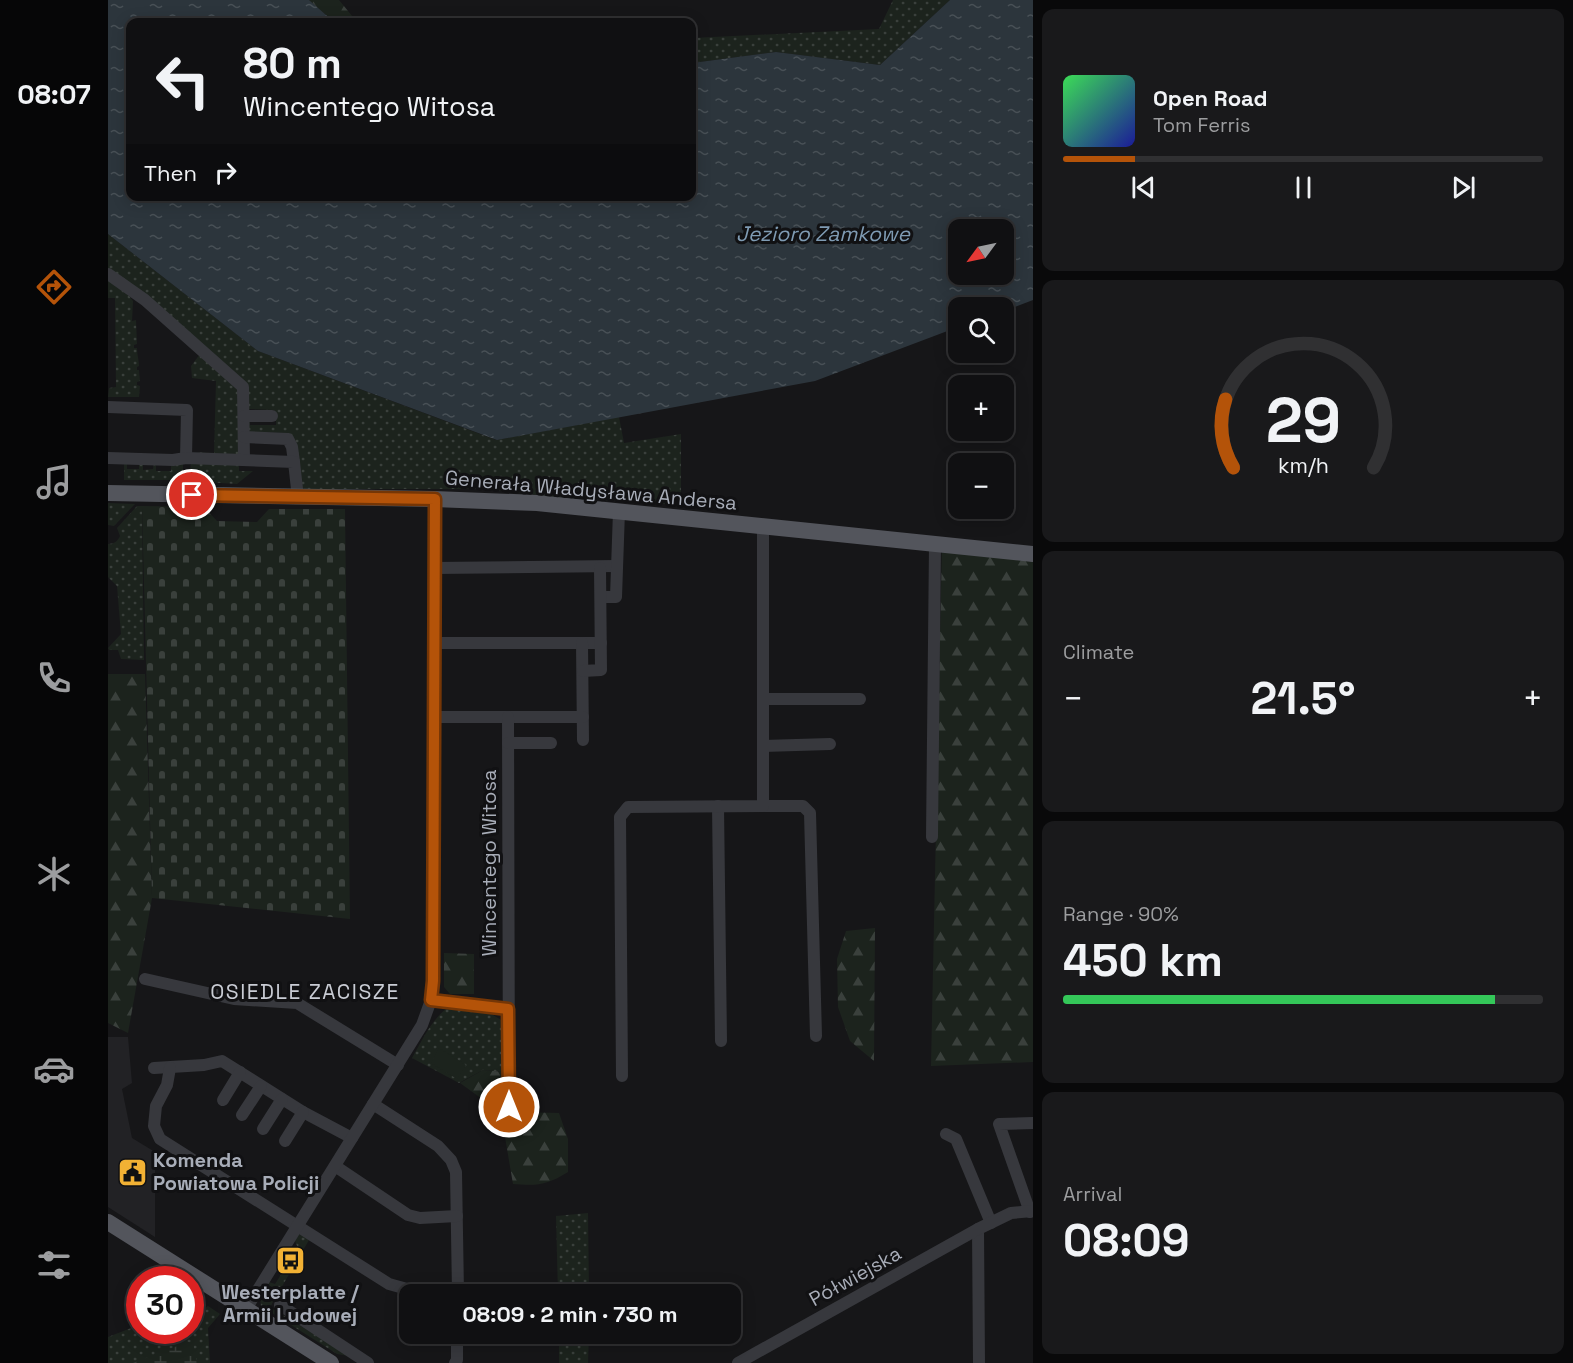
<!DOCTYPE html>
<meta charset="utf-8">
<style>
:root{--surface:#101012;--page:#19191b;--text:#f1f3f6;--muted:#9c9d9f;--line:#303032;--accent:#b45309}
body{margin:0;font-family:"Space Grotesk",sans-serif;background:var(--page);color:var(--text);height:100vh;display:flex;flex-direction:column;font-size:22px;white-space:nowrap}
*{box-sizing:border-box;margin:0}
p{font-size:20px;color:var(--muted)}
.icon{flex:none;width:33px;height:33px;fill:none;stroke:currentColor;stroke-width:2;stroke-linecap:round;stroke-linejoin:round}
.map{position:relative;flex:1;overflow:hidden}
.panel{display:flex;flex-direction:column;gap:9px;padding:9px;background:#09090a;width:540px}
.panel>*{flex:none}
.top-card{position:absolute;left:18px;top:18px;width:570px;height:183px;border-radius:12px;box-shadow:0 3px 15px #0003,0 0 0 2px var(--line);background:#101012;color:var(--text);overflow:hidden}
.needle{width:39px;rotate:237deg}
.controls{position:absolute;left:840px;top:219px;display:grid;gap:12px}
.controls a{display:grid;place-items:center;width:66px;height:66px;border-radius:12px;background:var(--surface);box-shadow:0 3px 15px #0003,0 0 0 2px var(--line);font-size:30px}
.speed{position:absolute;left:18px;top:1266px;display:flex;gap:12px;font-size:30px;font-weight:700;text-align:center}
.speed>*{display:grid;place-content:center;width:78px;height:78px;border-radius:50%;background:var(--surface);box-shadow:0 3px 15px #0003,0 0 0 2px var(--line);line-height:1}
.speed .limit{border:9px solid #d22;background:#fff;color:#111}
.pin{position:absolute;display:grid;place-items:center;width:51px;height:51px;color:#fff;margin:-26px;border:3px solid #fff;border-radius:50%;box-shadow:0 2px 6px #0007}
.me{position:absolute;width:66px;margin:-33px;rotate:0deg;stroke-linejoin:round;filter:drop-shadow(0 0 4px #0008)}
.turn{display:flex;align-items:center;gap:21px;height:126px;padding:0 18px;font-size:27px}
.turn .icon{width:78px;height:78px;stroke-width:2.5}
.turn b{display:block;font-size:42px;line-height:51px}
.then{display:flex;align-items:center;height:57px;padding:0 18px;background:#0003;gap:12px;font-size:22px}
.big{font-size:45px;font-weight:700;line-height:1.1}
.panel .tile{flex:1;display:flex;flex-direction:column;justify-content:center;gap:9px;min-width:0;padding:0 21px;border-radius:12px;background:var(--page)}
.panel .dial{align-items:center;gap:0}
.dial svg{height:156px;overflow:visible;fill:none;stroke:var(--line);stroke-width:7;stroke-linecap:round;text-anchor:middle}
.dial text{fill:var(--text);stroke:none}
.song{display:flex;align-items:center;gap:18px}
.cover{width:72px;height:72px;border-radius:9px;background:linear-gradient(135deg,hsl(130 70% 55%),hsl(240 70% 35%))}
.played{height:6px;border-radius:3px;background:linear-gradient(90deg,var(--accent) 15%,var(--line) 15%)}
.keys{display:flex;justify-content:space-around;direction:ltr}
.heat{display:flex;justify-content:space-between;align-items:center;font-size:33px;direction:ltr}
.charge{height:9px;border-radius:4px;background:linear-gradient(90deg,#34c759 90%,var(--line) 0)}
.trip{position:absolute;left:291px;top:1284px;width:342px;height:60px;border-radius:12px;background:var(--surface);box-shadow:0 3px 15px #0003,0 0 0 2px var(--line);font-weight:700;line-height:60px;text-align:center}
main{display:flex;flex:1;min-height:0}
.tabs{display:flex;flex-direction:column;width:108px;justify-content:space-around;align-items:center;background:#060607;color:var(--muted)}
.tabs .icon{width:42px;height:42px}
.tabs .active{color:var(--accent)}
.tabs b{font-size:27px;color:var(--text)}
.map>svg:first-child{display:block}
</style>
<main>
<nav class="tabs">
<b>08:07</b>
<svg class="icon active" aria-label="directions" viewBox="0 0 24 24"><path d="M12 3l9 9-9 9-9-9zM9 14v-3h6M13 9l2 2-2 2"/></svg>
<svg class="icon" aria-label="music" viewBox="0 0 24 24"><path d="M9 18V5l10-2v13"/><circle cx="6" cy="18" r="3"/><circle cx="16" cy="16" r="3"/></svg>
<svg class="icon" aria-label="phone" viewBox="0 0 24 24"><path d="M5 4h4l2 5-3 2q2 4 5 5l2-3 5 2v4C11 20 4 13 5 4z"/></svg>
<svg class="icon" aria-label="climate" viewBox="0 0 24 24"><path d="M12 3v18M4 7l16 10M4 17L20 7"/></svg>
<svg class="icon" aria-label="car" viewBox="0 0 24 24"><path d="M5 17H2v-5l4-1 3-4h7l3 4 3 1v5h-3M9 17h6M6 11h13"/><circle cx="7" cy="17" r="2"/><circle cx="17" cy="17" r="2"/></svg>
<svg class="icon" aria-label="filters" viewBox="0 0 24 24"><path d="M4 7h16M4 17h16"/><circle cx="9" cy="7" r="2"/><circle cx="15" cy="17" r="2"/></svg>
</nav>
<div class="map">
<svg width="925" height="1363" viewBox="0 0 925 1363">
<defs>
<pattern id="grass-dots" width="8" height="8" patternUnits="userSpaceOnUse" patternTransform="scale(1.5)"><rect width="8" height="8" fill="#1c231d"/><path d="M2 2h.1M6 6h.1" fill="none" stroke="#3a403c" stroke-width="1.8" stroke-linecap="round"/></pattern>
<pattern id="forest-firs" width="22" height="20" patternUnits="userSpaceOnUse" patternTransform="scale(1.5)"><rect width="22" height="20" fill="#1c231d"/><path d="M5 1l3.5 6h-7zM16 11l3.5 6h-7z" fill="#3a403c"/></pattern>
<pattern id="wetland-marsh" width="20" height="14" patternUnits="userSpaceOnUse" patternTransform="scale(1.5)"><rect width="20" height="14" fill="#1c231d"/><path d="M1 5h8M5 5V1M11 12h8M15 12V8" fill="none" stroke="#3a403c"/></pattern>
<pattern id="cemetery-stones" width="16" height="16" patternUnits="userSpaceOnUse" patternTransform="scale(1.5)"><rect width="16" height="16" fill="#1c231d"/><path d="M2 7V4a2 2 0 0 1 4 0v3zM10 15v-3a2 2 0 0 1 4 0v3z" fill="#3a403c"/></pattern>
<pattern id="water-ripples" width="26" height="14" patternUnits="userSpaceOnUse" patternTransform="scale(1.5)"><rect width="26" height="14" fill="#2c353c"/><path d="M2 4q2-2 4 0t4 0M15 11q2-2 4 0t4 0" fill="none" stroke="#485056"/></pattern>
</defs>
<rect width="100%" height="100%" fill="#161618"/>
<path fill="#222225" d="M0 1037H20L24 1083 14 1089 24 1138 47 1152V1237L0 1207Z"/>
<g fill="url(#grass-dots)">
<path d="M785 0H842L772 65 668 52 584 63V38L771 29Z"/>
<path d="M0 234 150 351 388 440 511 417 516 443 573 434V505L458 498 373 489H196L194 487 180 433 143 432V435L139 424 142 422V425H168V414L166 410 140 409 139 384 0 271Z"/>
<path d="M0 277 19 293 25 301 24 321 28 320 29 344 26 345V348H29C29 355 31 360 31 366L29 367V370H31L32 381 29 382V385L32 386 31 397H0L1 388 8 387 7 298H0Z"/>
<path d="M92 354 126 384 131 393V452L128 457 84 452 106 453 108 381 84 378 83 366Z"/>
<path d="M16 464H19V469H31V464H35V470L45 469 46 464H48V471H63V464H75V480H16Z"/>
<path d="M83 464H131V471H145L129 484 80 481Z"/>
<path d="M0 503 27 504 6 526 0 525Z"/>
<path d="M29 506H34L36 660 13 659 10 650H1L0 648 13 634 9 586 0 577V544C6 544 10 541 12 536L9 528Z"/>
<path d="M342 1006 380 1012 395 1021 396 1072 375 1070 351 1083 304 1058C315 1039 324 1018 342 1006Z"/>
<path d="M480 1213 481 1294H450L448 1216Z"/>
<path d="M195 1231 201 1240 162 1307 241 1356 229 1354 153 1306 152 1296 161 1282 167 1284 190 1248 186 1239Z"/>
<path d="M100 1306 112 1314 100 1328 102 1363H0V1337L31 1325 32 1330H82L83 1311 90 1313Z"/>
<path d="M451 1334H481L480 1363H451Z"/>
</g>
<g fill="url(#forest-firs)">
<path d="M201 0H231L249 22H226Z"/>
<path d="M834 544 925 554V1062L823 1066Z"/>
<path d="M0 674H37L44 898 20 1033 0 1023Z"/>
<path d="M767 928 766 1061 742 1041 730 1007 729 959 738 931Z"/>
<path d="M336 953 366 954V994H342L336 987Z"/>
<path d="M375 1070 396 1072 395 1109 381 1104 352 1083Z"/>
<path d="M409 1112 451 1113 460 1139V1172C439 1185 430 1186 405 1184L397 1137 387 1125 390 1115Z"/>
</g>
<path fill="url(#wetland-marsh)" d="M80 1342 85 1343 89 1363H25Z"/>
<path fill="url(#cemetery-stones)" d="M34 506 96 507 109 521 149 522 161 509H237L242 919 44 898Z"/>
<path fill="#1c231d" d="M331 1048 358 1065 349 1079 323 1063Z"/>
<path fill="url(#water-ripples)" fill-rule="evenodd" d="M0 0H201L226 22H22V196H584V63L668 52 772 65 842 0H925V300L896 311V308H850V327L707 381 389 440 150 351 0 234ZM850 230H896V274H850Z"/>
<g fill="none" stroke-linecap="round" stroke-linejoin="round">
<g stroke="#37383d" stroke-width="12">
<path d="M0 274 37 300 135 387 136 460"/>
<path d="M0 407 79 410 78 458"/>
<path d="M136 416H164"/>
<path d="M136 437 180 439 184 447 186 462"/>
<path d="M0 458 65 460 78 458 186 462 190 498"/>
<path d="M326 568 509 566"/>
<path d="M494 597H508L511 511"/>
<path d="M327 643H493"/>
<path d="M474 643 475 740"/>
<path d="M475 671 493 670 492 568"/>
<path d="M655 699H752"/>
<path d="M326 717H475"/>
<path d="M400 717 401 1107"/>
<path d="M400 743H443"/>
<path d="M655 746 722 744"/>
<path d="M610 806 613 1041"/>
<path d="M655 806H695L702 813 708 1036"/>
<path d="M824 837 827 544"/>
<path d="M37 979 126 999 189 1003 290 1065"/>
<path d="M323 1000 400 1009"/>
<path d="M46 1068 96 1065 114 1061 195 1112 244 1138"/>
<path d="M62 1068 59 1085 48 1106 46 1126 52 1139 281 1284 299 1289 350 1288"/>
<path d="M514 1076 512 817 520 807 655 806V526"/>
<path d="M115 1100 132 1072"/>
<path d="M265 1104 330 1146 343 1160 348 1172 350 1293"/>
<path d="M134 1115 153 1086"/>
<path d="M155 1129 174 1099"/>
<path d="M838 1134 848 1139 883 1223"/>
<path d="M177 1141 195 1112"/>
<path d="M227 1166 300 1215 312 1218 349 1216"/>
<path d="M922 1212 891 1124 925 1123"/>
<path d="M870 1229 871 1363"/>
<path d="M172 1305 260 1363"/>
<path d="M138 1309 314 1025 323 1000 325 981 326 499"/>
<path d="M347 1363 349 1360V1334"/>
<path d="M630 1363 870 1229 903 1213 925 1211"/>
</g>
<g stroke="#53555c" stroke-width="16">
<path d="M0 493 326 499 429 503 925 554"/>
<path d="M0 1222 223 1363"/>
</g>
</g>
<g fill="none" stroke-linecap="round" stroke-linejoin="round">
<defs>
<path id="route" d="M84 495 327 499 325 981 323 1000 400 1009 401 1107"/>
</defs>
<use href="#route" stroke="#753606" stroke-width="15"/>
<use href="#route" stroke="#b45309" stroke-width="10"/>
</g>
<defs>
<symbol id="civic-square" viewBox="-11 -11 22 22"><rect x="-9" y="-9" width="18" height="18" rx="4" fill="#f2b134" stroke="#111113"/><path d="M-.6-6.5H3V-4.5H.6V-3L4-1V1h2V6H-6V1h2V-1L-.6-3ZM-1.2 2.5V6h2.4V2.5Z" fill="#111"/></symbol>
<symbol id="bus-square" viewBox="-11 -11 22 22"><rect x="-9" y="-9" width="18" height="18" rx="4" fill="#f2b134" stroke="#111113"/><path d="M-5-6H5V4H4V6H2V4H-2V6H-4V4H-5ZM-3.5-4V0h7V-4ZM-3.5 1.2v1.5H-2V1.2ZM2 1.2v1.5H3.5V1.2Z" fill="#111"/></symbol>
</defs>
<g fill-rule="evenodd">
<use href="#civic-square" x="8" y="1156" width="33" height="33"/>
<use href="#bus-square" x="166" y="1244" width="33" height="33"/>
</g>
<g text-anchor="middle" dominant-baseline="central" stroke-width="6" stroke-linejoin="round" paint-order="stroke">
<g font-size="20" fill="#a8adb8" stroke="#111113">
<text transform="translate(483 490) rotate(5)">Generała Władysława Andersa</text>
<text transform="translate(381 863) rotate(-90)">Wincentego Witosa</text>
<text transform="translate(747 1276) rotate(-29)">Półwiejska</text>
</g>
<g font-size="20" font-weight="bold" fill="#a8adb8" stroke="#111113" text-anchor="start">
<text x="45" y="1160">Komenda<tspan x="45" dy="23">Powiatowa Policji</tspan></text>
<text x="182" y="1292" text-anchor="middle">Westerplatte /<tspan x="182" dy="23">Armii Ludowej</tspan></text>
</g>
<g font-size="21" font-style="italic" fill="#7f9bb3" stroke="#111113">
<text x="715" y="233">Jezioro Zamkowe</text>
</g>
<g font-size="21" letter-spacing="1.5" fill="#c9ccd4" stroke="#111113">
<text x="197" y="991">OSIEDLE ZACISZE</text>
</g>
</g>
</svg>
<div class="controls">
<a><svg class="needle" viewBox="-14 -14 28 28"><path d="M0-13l5 13h-10z" fill="#e53935"/><path d="M0 13l5-13h-10z" fill="#9c9d9f"/></svg></a>
<a><svg class="icon" aria-label="search" viewBox="0 0 24 24"><circle cx="10" cy="10" r="6"/><path d="M15 15l6 6"/></svg></a>
<a>+</a>
<a>−</a>
</div>
<div class="speed"><div class="limit">30</div></div>
<div class="pin" style="left:84px;top:495px;background:#d93025"><svg class="icon" aria-label="arrive" viewBox="0 0 24 24"><path d="M6 21V4h12l-3 4 3 4H6"/></svg></div>
<svg class="me" style="left:401px;top:1107px" viewBox="-20 -20 40 40"><circle r="17" fill="#b45309" stroke="#fff" stroke-width="3"/><path d="M0-11L8 9 0 5-8 9z" fill="#fff"/></svg>
<div class="trip">08:09 · 2 min · 730 m</div>
<div class="top-card">
<div class="turn"><svg class="icon" aria-label="left" viewBox="0 0 24 24"><path d="M17 20v-9H6M10 6l-5 5 5 5"/></svg><div><b>80 m</b>Wincentego Witosa</div></div>
<div class="then">Then<svg class="icon" aria-label="right" viewBox="0 0 24 24"><path d="M7 20v-9h11M14 6l5 5-5 5"/></svg></div>
</div>
</div>
<section class="panel">
<div class="tile">
<div class="song"><i class="cover"></i><div><b>Open Road</b><p>Tom Ferris</p></div></div>
<div class="played"></div>
<div class="keys"><svg class="icon" aria-label="previous" viewBox="0 0 24 24"><path d="M18 5L8 12l10 7zM5 5v14"/></svg><svg class="icon" aria-label="pause" viewBox="0 0 24 24"><path d="M8 5v14M16 5v14"/></svg><svg class="icon" aria-label="next" viewBox="0 0 24 24"><path d="M6 5l10 7-10 7zM19 5v14"/></svg></div>
</div>
<div class="tile dial"><svg viewBox="0 0 100 80">
<path d="M14 69A42 42 0 1 1 86 69"/>
<path d="M14 69A42 42 0 0 1 10 34" stroke="#b45309"/>
<text x="50" y="56" font-size="32" font-weight="700">29</text>
<text x="50" y="72" font-size="11">km/h</text>
</svg></div>
<div class="tile"><p>Climate</p>
<div class="heat"><a>−</a><b class="big">21.5°</b><a>+</a></div>
</div>
<div class="tile"><p>Range · 90%</p><b class="big">450 km</b><div class="charge"></div></div>
<div class="tile"><p>Arrival</p><b class="big">08:09</b></div>
</section>
</main>
